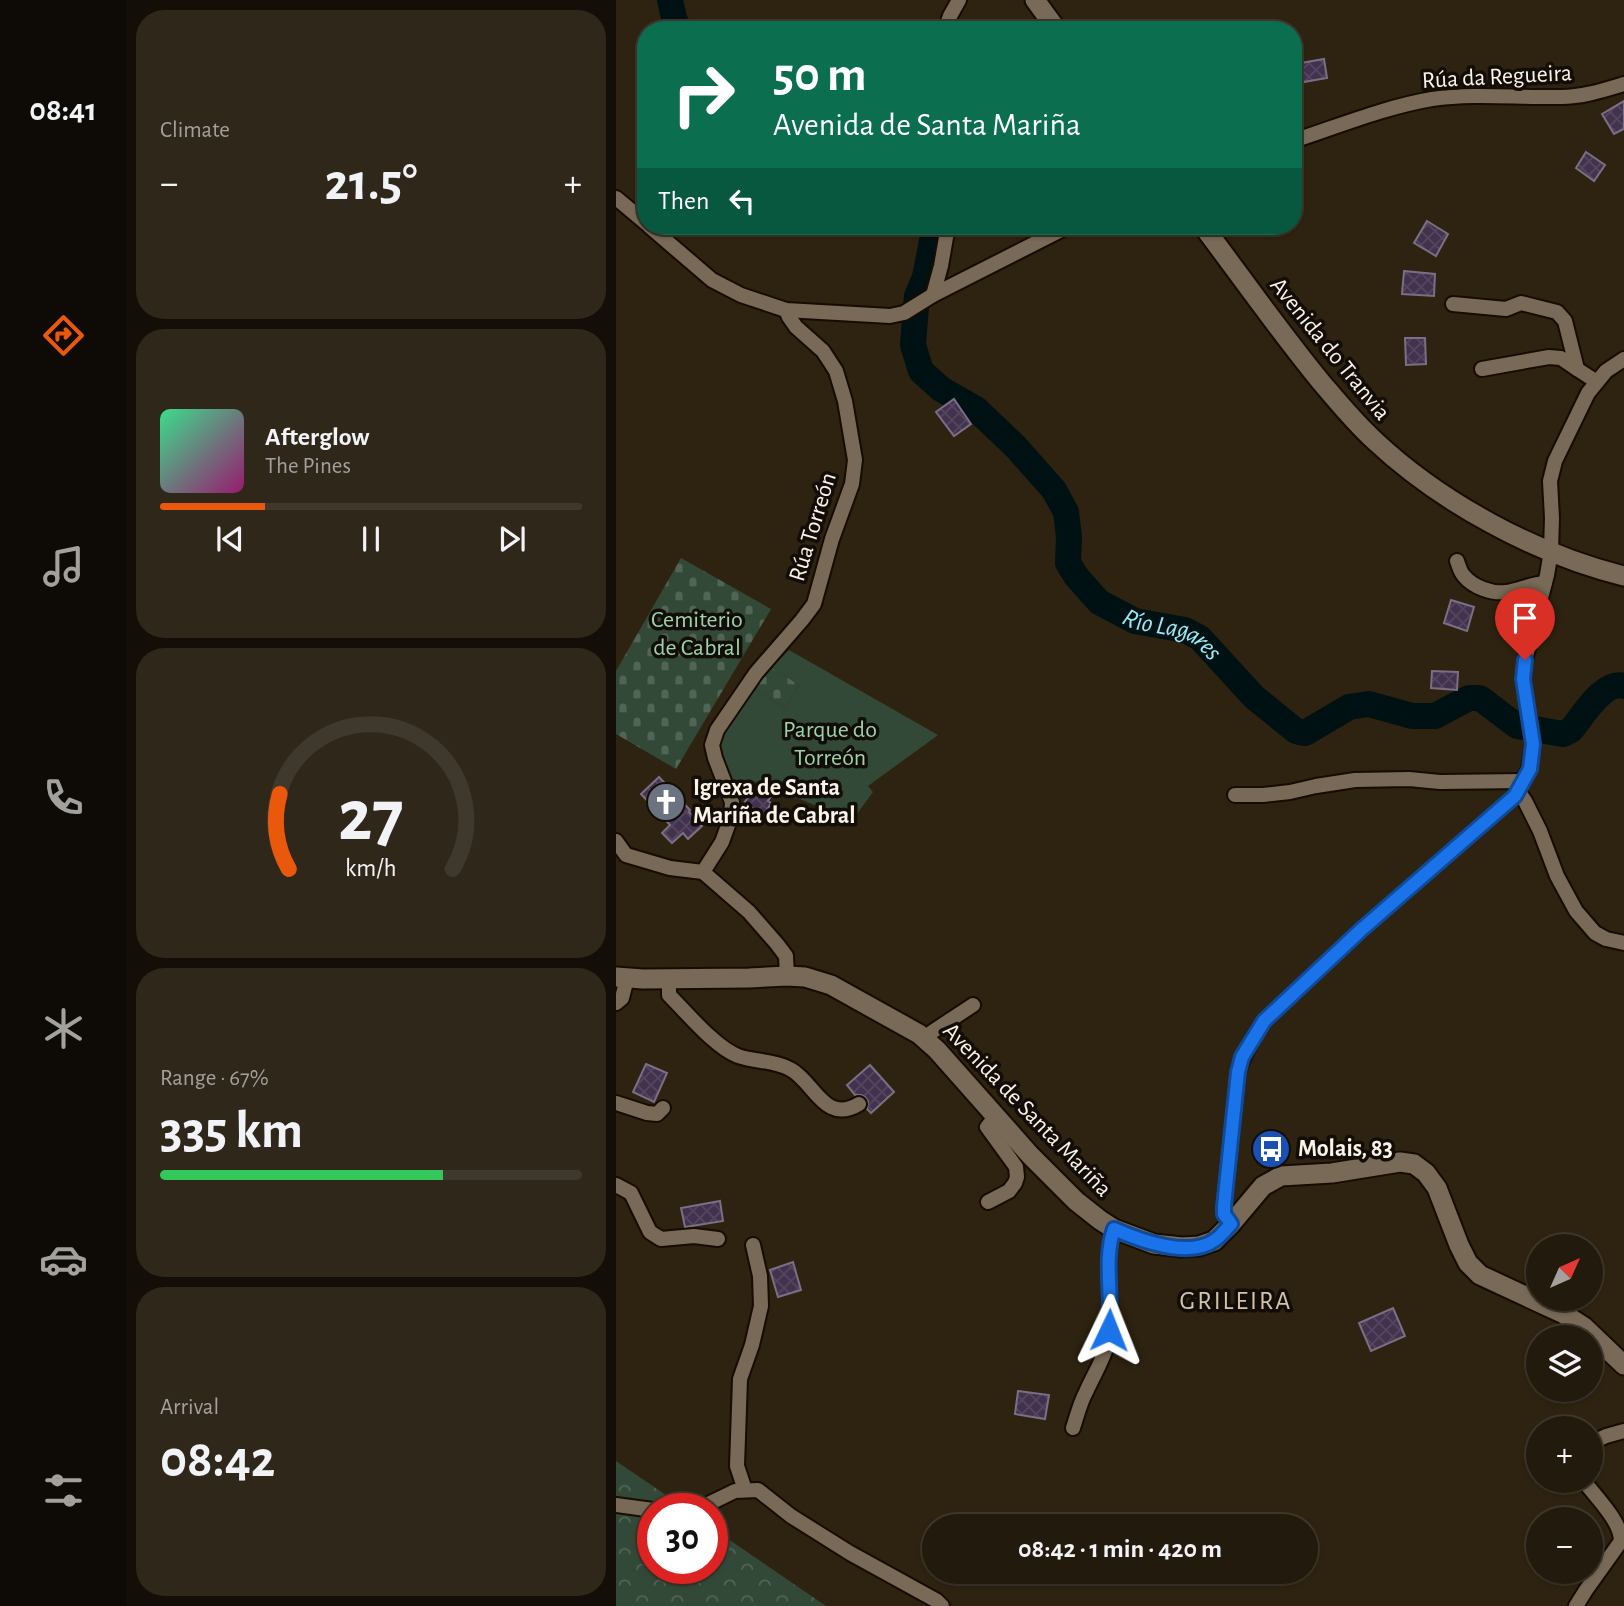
<!DOCTYPE html>
<meta charset="utf-8">
<style>
:root{--surface:#221a0c;--page:#2e271a;--text:#f1f3f6;--muted:#a2a19d;--line:#3f382d;--accent:#ea580c}
body{margin:0;font-family:"Alegreya Sans",sans-serif;background:var(--page);color:var(--text);height:100vh;display:flex;flex-direction:column;font-size:26px;white-space:nowrap}
*{box-sizing:border-box;margin:0}
p{font-size:23px;color:var(--muted)}
.icon{flex:none;width:38px;height:38px;fill:none;stroke:currentColor;stroke-width:2;stroke-linecap:round;stroke-linejoin:round}
.map{position:relative;flex:1;overflow:hidden}
.details{display:flex;flex-direction:column;gap:10px;padding:10px;background:#130e07;width:490px}
.details>*{flex:none}
.banner{position:absolute;left:21px;top:21px;width:665px;height:214px;border-radius:28px;box-shadow:0 2px 5px #0004,0 0 0 2px var(--line);background:#0b6e4f;color:#fff;overflow:hidden}
.needle{width:46px;rotate:45deg}
.tools{position:absolute;left:910px;top:1234px;display:grid;gap:14px}
.tools a{display:grid;place-items:center;width:77px;height:77px;border-radius:50%;background:var(--surface);box-shadow:0 2px 5px #0004,0 0 0 2px var(--line);font-size:35px}
.speed{position:absolute;left:21px;top:1493px;display:flex;gap:14px;font-size:35px;font-weight:700;text-align:center}
.speed>*{display:grid;place-content:center;width:91px;height:91px;border-radius:50%;background:var(--surface);box-shadow:0 2px 5px #0004,0 0 0 2px var(--line);line-height:1}
.speed .limit{border:10px solid #d22;background:#fff;color:#111}
.pin{position:absolute;display:grid;place-items:center;width:60px;height:60px;color:#fff;margin:-72px -30px;border-radius:50% 50% 50% 0;rotate:-45deg;box-shadow:0 0 7px #0007}
.pin .icon{rotate:45deg}
.me{position:absolute;width:77px;margin:-38px;rotate:2deg;stroke-linejoin:round;filter:drop-shadow(0 0 5px #0008)}
.turn{display:flex;align-items:center;gap:24px;height:147px;padding:0 21px;font-size:32px}
.turn .icon{width:91px;height:91px;stroke-width:2.5}
.turn b{display:block;font-size:49px;line-height:60px}
.then{display:flex;align-items:center;height:66px;padding:0 21px;background:#0003;gap:14px;font-size:26px}
.big{font-size:52px;font-weight:700;line-height:1.1}
.details .widget{flex:1;display:flex;flex-direction:column;justify-content:center;gap:10px;min-width:0;padding:0 24px;border-radius:28px;background:var(--page)}
.details .dial{align-items:center;gap:0}
.dial svg{height:182px;overflow:visible;fill:none;stroke:var(--line);stroke-width:7;stroke-linecap:round;text-anchor:middle}
.dial text{fill:var(--text);stroke:none}
.song{display:flex;align-items:center;gap:21px}
.cover{width:84px;height:84px;border-radius:10px;background:linear-gradient(135deg,hsl(150 70% 55%),hsl(320 70% 35%))}
.played{height:7px;border-radius:4px;background:linear-gradient(90deg,var(--accent) 25%,var(--line) 25%)}
.keys{display:flex;justify-content:space-around;direction:ltr}
.heat{display:flex;justify-content:space-between;align-items:center;font-size:38px;direction:ltr}
.charge{height:10px;border-radius:5px;background:linear-gradient(90deg,#34c759 67%,var(--line) 0)}
.trip{position:absolute;left:306px;top:1514px;width:396px;height:70px;border-radius:35px;background:var(--surface);box-shadow:0 2px 5px #0004,0 0 0 2px var(--line);font-weight:700;line-height:70px;text-align:center}
main{display:flex;flex:1;min-height:0}
.tabs{display:flex;flex-direction:column;width:126px;justify-content:space-around;align-items:center;background:#0e0a05;color:var(--muted)}
.tabs .icon{width:49px;height:49px}
.tabs .active{color:var(--accent)}
.tabs b{font-size:32px;color:var(--text)}
.map>svg:first-child{display:block}
</style>
<main>
<nav class="tabs">
<b>08:41</b>
<svg class="icon active" aria-label="directions" viewBox="0 0 24 24"><path d="M12 3l9 9-9 9-9-9zM9 14v-3h6M13 9l2 2-2 2"/></svg>
<svg class="icon" aria-label="music" viewBox="0 0 24 24"><path d="M9 18V5l10-2v13"/><circle cx="6" cy="18" r="3"/><circle cx="16" cy="16" r="3"/></svg>
<svg class="icon" aria-label="phone" viewBox="0 0 24 24"><path d="M5 4h4l2 5-3 2q2 4 5 5l2-3 5 2v4C11 20 4 13 5 4z"/></svg>
<svg class="icon" aria-label="climate" viewBox="0 0 24 24"><path d="M12 3v18M4 7l16 10M4 17L20 7"/></svg>
<svg class="icon" aria-label="car" viewBox="0 0 24 24"><path d="M5 17H2v-5l4-1 3-4h7l3 4 3 1v5h-3M9 17h6M6 11h13"/><circle cx="7" cy="17" r="2"/><circle cx="17" cy="17" r="2"/></svg>
<svg class="icon" aria-label="filters" viewBox="0 0 24 24"><path d="M4 7h16M4 17h16"/><circle cx="9" cy="7" r="2"/><circle cx="15" cy="17" r="2"/></svg>
</nav>
<section class="details">
<div class="widget"><p>Climate</p>
<div class="heat"><a>−</a><b class="big">21.5°</b><a>+</a></div>
</div>
<div class="widget">
<div class="song"><i class="cover"></i><div><b>Afterglow</b><p>The Pines</p></div></div>
<div class="played"></div>
<div class="keys"><svg class="icon" aria-label="previous" viewBox="0 0 24 24"><path d="M18 5L8 12l10 7zM5 5v14"/></svg><svg class="icon" aria-label="pause" viewBox="0 0 24 24"><path d="M8 5v14M16 5v14"/></svg><svg class="icon" aria-label="next" viewBox="0 0 24 24"><path d="M6 5l10 7-10 7zM19 5v14"/></svg></div>
</div>
<div class="widget dial"><svg viewBox="0 0 100 80">
<path d="M14 69A42 42 0 1 1 86 69"/>
<path d="M14 69A42 42 0 0 1 10 36" stroke="#ea580c"/>
<text x="50" y="56" font-size="32" font-weight="700">27</text>
<text x="50" y="72" font-size="11">km/h</text>
</svg></div>
<div class="widget"><p>Range · 67%</p><b class="big">335 km</b><div class="charge"></div></div>
<div class="widget"><p>Arrival</p><b class="big">08:42</b></div>
</section>
<div class="map">
<svg width="1008" height="1606" viewBox="0 0 1008 1606">
<defs>
<pattern id="forest-crowns" width="20" height="18" patternUnits="userSpaceOnUse" patternTransform="scale(1.75)"><rect width="20" height="18" fill="#334938"/><path d="M2 6a3 3 0 1 1 6 0M12 15a3 3 0 1 1 6 0" fill="none" stroke="#516455"/></pattern>
<pattern id="cemetery-stones" width="16" height="16" patternUnits="userSpaceOnUse" patternTransform="scale(1.75)"><rect width="16" height="16" fill="#334938"/><path d="M2 7V4a2 2 0 0 1 4 0v3zM10 15v-3a2 2 0 0 1 4 0v3z" fill="#516455"/></pattern>
<pattern id="building-cross-hatch" width="8" height="8" patternUnits="userSpaceOnUse" patternTransform="scale(1.75)"><rect width="8" height="8" fill="#42324e"/><path d="M0 0l8 8M0 8l8-8" fill="none" stroke="#55465f"/></pattern>
</defs>
<rect width="100%" height="100%" fill="#2e2310"/>
<path fill="#334938" d="M173 650 322 735 252 786 257 792 235 822 227 817 184 799 166 793 160 794 134 779 124 792C116 779 104 763 104 746 104 730 129 704 139 690L170 708 183 685 155 667Z"/>
<path fill="url(#forest-crowns)" d="M0 1461 69 1508H37V1568H96V1528L210 1606H0Z"/>
<g fill="url(#cemetery-stones)">
<path d="M65 558 155 609 60 769 0 734V671Z"/>
<path d="M155 667 183 685 170 708 139 690Z"/>
</g>
<g fill="none" stroke-linecap="round" stroke-linejoin="round">
<g stroke="#001114" stroke-width="26">
<path d="M54 0 58 18 63 30"/>
<path id="s1" d="M319 226 309 277 301 296 299 319 297 345 305 371 325 389 360 409 400 447 438 490 450 512 453 537 452 563 460 576 483 602 519 621 569 630 584 638 638 697 680 731 689 733 733 707 753 704 796 716H819L853 698H864L901 726 947 734 955 730C967 716 987 680 1008 686"/>
</g>
</g>
<g fill="url(#building-cross-hatch)" stroke="#7a6f84" stroke-width="2">
<path d="M708 59 711 78 682 83 679 64Z"/>
<path d="M1008 101V129L998 134 986 114Z"/>
<path d="M970 152 989 165 978 181 960 168Z"/>
<path d="M811 221 832 234 820 256 798 243Z"/>
<path d="M788 271 819 274 818 296 786 294Z"/>
<path d="M789 338H809L810 364 790 365Z"/>
<path d="M338 399 355 424 338 436 320 412Z"/>
<path d="M835 600 858 607 851 631 828 623Z"/>
<path d="M816 671 842 672 841 690 815 688Z"/>
<path d="M43 777 74 810 73 812 86 826 72 839 67 833 56 843 46 833 54 825 25 794Z"/>
<path d="M142 784 157 793 152 801 155 803 148 815 128 803Z"/>
<path d="M30 1064 51 1073 38 1102 17 1092Z"/>
<path d="M254 1065 278 1092 255 1113 251 1109 252 1101 249 1097 245 1095H239L231 1085Z"/>
<path d="M104 1201 107 1221 69 1227 65 1208Z"/>
<path d="M177 1262 185 1290 162 1297 154 1270Z"/>
<path d="M777 1308 789 1336 755 1351 743 1323Z"/>
<path d="M402 1391 433 1395 429 1419 399 1414Z"/>
</g>
<g fill="none" stroke-linecap="round" stroke-linejoin="round">
<defs>
<g id="street">
<path d="M329 30 334 16 343 0"/>
<path d="M677 141C723 126 769 107 816 99 859 93 902 98 945 97 967 97 988 90 1008 84"/>
<path d="M0 198 30 223"/>
<path d="M33 226 96 280 125 295 170 310 274 316 288 313 317 295 453 226"/>
<path d="M317 295 325 266 332 226"/>
<path d="M837 304 890 309 905 303 941 312 949 321 961 369 981 382"/>
<path d="M170 310 173 317 180 327 207 351 220 371 229 401 239 460 236 484 216 539 198 604 186 620 140 673 101 730 96 745 99 758 116 802 115 817 106 842 87 872 133 912 161 944 170 956 171 976"/>
<path d="M866 369 933 357 945 358 961 369"/>
<path d="M841 561C843 566 844 572 848 576 857 587 876 594 890 592 903 590 915 584 929 583"/>
<path d="M902 791 909 801 924 831 941 876 960 911 979 933 990 939 1008 943"/>
<path d="M619 795H647L674 792 700 786 739 780 793 779 824 782 907 781"/>
<path d="M0 841 10 855 54 868 87 872"/>
<path d="M53 979V995C71 1013 99 1047 122 1056 139 1062 158 1060 174 1069 198 1081 208 1125 243 1104"/>
<path d="M0 1003 6 998 11 978"/>
<path d="M309 1039 316 1032 357 1005"/>
<path d="M0 1103 31 1113 41 1114 47 1108"/>
<path d="M0 1185 15 1193 34 1232 45 1239 78 1236 102 1239"/>
<path d="M372 1202 393 1191 399 1183 401 1177 400 1167 371 1127 379 1117"/>
<path d="M615 1224 608 1214V1206L622 1072C628 1053 637 1038 648 1021L745 930 899 796 913 769 917 744 907 679 909 660 931 575 935 551 936 518 934 481 939 461 972 393 990 371 1008 359"/>
<path d="M457 1428C461 1416 464 1403 470 1392 477 1376 488 1359 492 1342 499 1305 486 1262 498 1229"/>
<path d="M975 1443 990 1436 1008 1431"/>
<path d="M129 1490 121 1466 124 1379 136 1345 145 1306 144 1276 137 1245"/>
<path d="M0 1505 37 1510"/>
<path d="M80 1508 86 1507 119 1491 142 1490 175 1516 234 1553 321 1601 326 1606"/>
<path d="M960 1606 970 1590 1005 1541C1005 1521 979 1496 967 1480"/>
</g>
<g id="secondary">
<path d="M419 0 441 30"/>
<path d="M587 226C626 278 664 332 705 382 722 402 739 423 759 441 824 502 921 555 1008 576"/>
<path d="M0 977 27 979 133 978 171 976 189 977 215 985 303 1034 321 1050 414 1155 460 1201 484 1220 498 1229 538 1244 566 1247 583 1246 598 1241 615 1224 647 1186 665 1176 716 1173 784 1162 798 1164 810 1173 821 1188 843 1245 852 1263 864 1275 948 1314 968 1327 1008 1365"/>
</g>
</defs>
<use href="#street" stroke="#160c00" stroke-width="18"/>
<use href="#secondary" stroke="#160c00" stroke-width="23"/>
<use href="#street" stroke="#786a56" stroke-width="14"/>
<use href="#secondary" stroke="#786a56" stroke-width="19"/>
</g>
<g fill="none" stroke-linecap="round" stroke-linejoin="round">
<defs>
<path id="route" d="M493 1330C497 1297 487 1259 498 1229 523 1240 573 1259 599 1240 605 1236 610 1229 615 1224L608 1214V1206L622 1072 626 1057 648 1021 745 930 899 796 914 769 917 744 907 679 909 660"/>
</defs>
<use href="#route" stroke="#114b97" stroke-width="18"/>
<use href="#route" stroke="#1a73e8" stroke-width="12"/>
</g>
<defs>
<symbol id="church-disc" viewBox="-11 -11 22 22"><circle r="9.5" fill="#6b7280" stroke="#120d06"/><path d="M-1.2-6h2.4v3.5h3.3v2.4h-3.3V6h-2.4V-.1h-3.3v-2.4h3.3Z" fill="#fff"/></symbol>
<symbol id="bus-disc" viewBox="-11 -11 22 22"><circle r="9.5" fill="#1a4fb4" stroke="#120d06"/><path d="M-5-6H5V4H4V6H2V4H-2V6H-4V4H-5ZM-3.5-4V0h7V-4ZM-3.5 1.2v1.5H-2V1.2ZM2 1.2v1.5H3.5V1.2Z" fill="#fff"/></symbol>
</defs>
<g fill-rule="evenodd">
<use href="#church-disc" x="28" y="780" width="44" height="44"/>
<use href="#bus-disc" x="633" y="1127" width="44" height="44"/>
</g>
<g text-anchor="middle" dominant-baseline="central" stroke-width="7" stroke-linejoin="round" paint-order="stroke">
<g font-size="24" fill="#fbf3e7" stroke="#120d06">
<text transform="translate(881 77) rotate(-3)">Rúa da Regueira</text>
<text transform="translate(714 349) rotate(51)">Avenida do Tranvia</text>
<text transform="translate(197 527) rotate(-73)">Rúa Torreón</text>
<text transform="translate(411 1110) rotate(46)">Avenida de Santa Mariña</text>
</g>
<g font-size="24" fill="#9cd3a9" stroke="#120d06">
<text x="81" y="620">Cemiterio<tspan x="81" dy="28">de Cabral</tspan></text>
<text x="214" y="730">Parque do<tspan x="214" dy="28">Torreón</tspan></text>
</g>
<g font-size="24" font-weight="bold" fill="#fbf3e7" stroke="#120d06" text-anchor="start">
<text x="77" y="788">Igrexa de Santa<tspan x="77" dy="28">Mariña de Cabral</tspan></text>
<text x="682" y="1149">Molais, 83</text>
</g>
<g font-size="26" font-style="italic" fill="#99ecf6" stroke="#120d06">
<text stroke="none"><textPath href="#s1" startOffset="536">Río Lagares</textPath></text>
</g>
<g font-size="26" letter-spacing="2" fill="#d3c3ad" stroke="#120d06">
<text x="620" y="1301">GRILEIRA</text>
</g>
</g>
</svg>
<div class="tools">
<a><svg class="needle" viewBox="-14 -14 28 28"><path d="M0-13l5 13h-10z" fill="#e53935"/><path d="M0 13l5-13h-10z" fill="#a2a19d"/></svg></a>
<a><svg class="icon" aria-label="layers" viewBox="0 0 24 24"><path d="M12 4l9 5-9 5-9-5zM3 14l9 5 9-5"/></svg></a>
<a>+</a>
<a>−</a>
</div>
<div class="speed"><div class="limit">30</div></div>
<div class="pin" style="left:909px;top:660px;background:#d93025"><svg class="icon" aria-label="arrive" viewBox="0 0 24 24"><path d="M6 21V4h12l-3 4 3 4H6"/></svg></div>
<svg class="me" style="left:493px;top:1330px" viewBox="-20 -20 40 40"><path d="M0-17L14 15 0 8-14 15z" fill="#1a73e8" stroke="#fff" stroke-width="4"/></svg>
<div class="trip">08:42 · 1 min · 420 m</div>
<div class="banner">
<div class="turn"><svg class="icon" aria-label="right" viewBox="0 0 24 24"><path d="M7 20v-9h11M14 6l5 5-5 5"/></svg><div><b>50 m</b>Avenida de Santa Mariña</div></div>
<div class="then">Then<svg class="icon" aria-label="left" viewBox="0 0 24 24"><path d="M17 20v-9H6M10 6l-5 5 5 5"/></svg></div>
</div>
</div>
</main>
